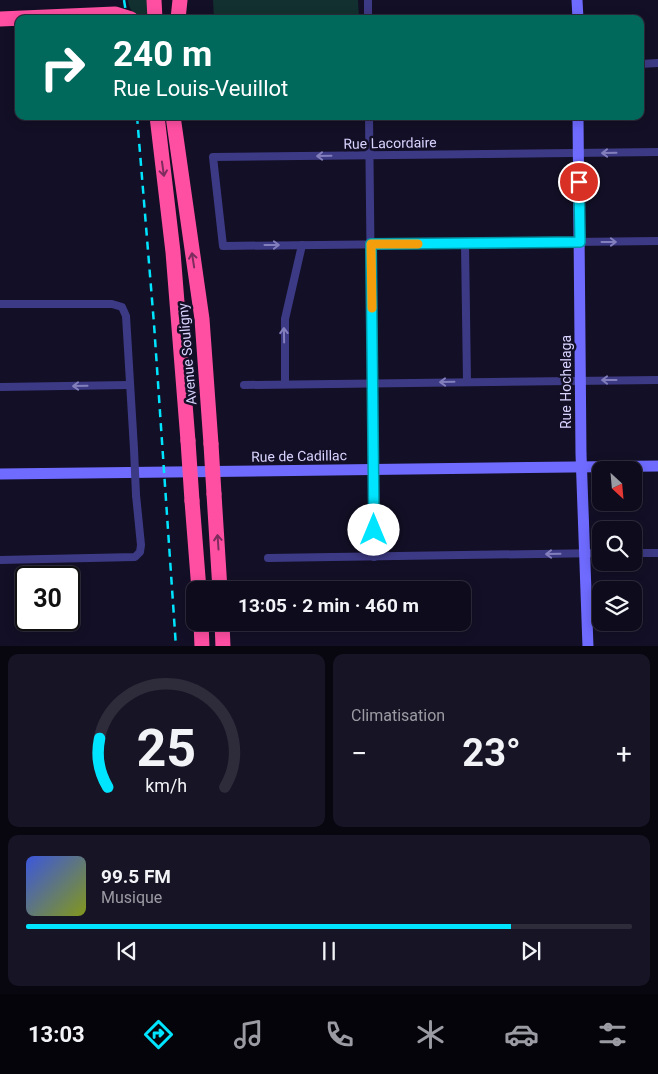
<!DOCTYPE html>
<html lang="fr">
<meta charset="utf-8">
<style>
:root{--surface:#0e0b1c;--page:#171425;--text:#f1f3f6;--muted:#9b9ba3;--line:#2e2b3b;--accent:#00e5ff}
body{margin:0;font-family:Roboto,sans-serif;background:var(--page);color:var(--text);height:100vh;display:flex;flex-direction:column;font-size:19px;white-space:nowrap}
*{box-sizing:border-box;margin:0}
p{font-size:16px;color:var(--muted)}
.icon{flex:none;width:28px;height:28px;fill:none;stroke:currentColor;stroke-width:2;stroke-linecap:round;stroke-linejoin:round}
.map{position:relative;height:646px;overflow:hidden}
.drawer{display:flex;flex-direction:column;gap:8px;padding:8px;background:#08060f;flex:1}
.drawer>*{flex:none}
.top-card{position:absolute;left:15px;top:15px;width:629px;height:105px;border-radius:10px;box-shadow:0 2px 12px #0003,0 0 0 1px var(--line);background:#00695c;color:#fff;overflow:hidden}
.needle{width:32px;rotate:154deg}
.tools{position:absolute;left:592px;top:461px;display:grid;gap:10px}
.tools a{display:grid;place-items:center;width:50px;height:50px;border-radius:10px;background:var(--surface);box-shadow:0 2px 12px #0003,0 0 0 1px var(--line);font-size:25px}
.speed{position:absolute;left:15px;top:566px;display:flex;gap:10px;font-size:25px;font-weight:700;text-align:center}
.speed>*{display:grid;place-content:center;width:65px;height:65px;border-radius:50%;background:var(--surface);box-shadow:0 2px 12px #0003,0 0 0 1px var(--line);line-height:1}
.speed .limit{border:2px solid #111;border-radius:8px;background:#fff;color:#111}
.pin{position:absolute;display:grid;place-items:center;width:42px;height:42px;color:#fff;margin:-21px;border:2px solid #fff;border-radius:50%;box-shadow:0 1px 5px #0007}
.me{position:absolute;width:55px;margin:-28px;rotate:0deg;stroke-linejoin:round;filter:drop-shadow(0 0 4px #0008)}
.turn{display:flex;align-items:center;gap:18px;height:105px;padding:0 15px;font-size:22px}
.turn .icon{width:65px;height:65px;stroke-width:2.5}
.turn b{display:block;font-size:35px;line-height:42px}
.big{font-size:38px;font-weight:700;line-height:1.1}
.drawer .tile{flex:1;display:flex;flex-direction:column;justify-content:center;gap:8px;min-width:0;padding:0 18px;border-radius:10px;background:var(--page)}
.drawer .dial{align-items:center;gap:0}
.dial svg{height:130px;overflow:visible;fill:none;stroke:var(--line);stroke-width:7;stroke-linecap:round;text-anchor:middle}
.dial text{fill:var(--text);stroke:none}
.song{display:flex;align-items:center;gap:15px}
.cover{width:60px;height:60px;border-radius:8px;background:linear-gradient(135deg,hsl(230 70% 55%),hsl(70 70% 35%))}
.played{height:5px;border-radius:2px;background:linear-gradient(90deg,var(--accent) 80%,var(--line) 80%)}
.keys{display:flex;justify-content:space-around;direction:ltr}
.heat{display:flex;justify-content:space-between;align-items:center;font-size:28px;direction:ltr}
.drawer .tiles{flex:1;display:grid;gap:8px;grid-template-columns:1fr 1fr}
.tile:last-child{grid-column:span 2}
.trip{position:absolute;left:186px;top:581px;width:285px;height:50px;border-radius:10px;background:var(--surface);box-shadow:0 2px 12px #0003,0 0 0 1px var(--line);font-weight:700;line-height:50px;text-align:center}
.tabs{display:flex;height:80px;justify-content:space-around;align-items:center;background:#06040b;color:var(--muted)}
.tabs .icon{width:35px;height:35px}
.tabs .current{color:var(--accent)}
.tabs b{font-size:22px;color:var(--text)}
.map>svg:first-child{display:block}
</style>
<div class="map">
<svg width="658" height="647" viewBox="0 0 658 647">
<rect width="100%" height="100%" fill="#130f26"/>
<g fill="#12302f">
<path d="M128 0H147L149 19C137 19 129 12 128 0Z"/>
<path d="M213 0H358L359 19H214Z"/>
</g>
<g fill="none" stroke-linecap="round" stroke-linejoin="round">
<g stroke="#3d3a85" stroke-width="8">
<path d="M368 0V19"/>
<path d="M640 64 658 63"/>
<path d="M369 116 374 557"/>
<path d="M658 152 213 157 223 246 658 241"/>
<path d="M465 244 467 382"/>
<path d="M0 304H112L122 307 126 316 134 449"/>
<path d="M285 384V319L302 245"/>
<path d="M244 385 658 380"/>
<path d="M0 387 129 385"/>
<path d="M634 553H658"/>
<path d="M268 558 601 553"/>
<path d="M0 560 135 557 140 552 141 545 136 495"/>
</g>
<g stroke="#6f6bff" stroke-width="11">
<path d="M577 0 578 19"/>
<path d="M578 116 581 454 588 647"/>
<path d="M0 474 658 466"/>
</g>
<g stroke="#ff4fa3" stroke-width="15">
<path d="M154 0 155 19"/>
<path d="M0 19 115 14 131 19"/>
<path d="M178 19 180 0"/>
<path d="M157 116 173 252 188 441"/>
<path d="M173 116 202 319 211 444"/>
<path d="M214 494 220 590"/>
<path d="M192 501 199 590"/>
<path d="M201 622 202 647"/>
<path d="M222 622 223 647"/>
</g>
<g stroke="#00e5ff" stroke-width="2.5" stroke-dasharray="8 6" stroke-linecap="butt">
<path d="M124 0 127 19"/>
<path d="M137 116 154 324 176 647"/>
</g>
<path stroke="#3d3a85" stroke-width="8" d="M134 449 136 495"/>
<g stroke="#ff4fa3" stroke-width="15">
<path d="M188 441 192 501"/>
<path d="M211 444 214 494"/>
</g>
</g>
<defs><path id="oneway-shaft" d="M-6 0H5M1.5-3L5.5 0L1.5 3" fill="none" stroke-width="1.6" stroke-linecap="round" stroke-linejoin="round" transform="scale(1.25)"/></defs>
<g stroke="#837fbc">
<use href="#oneway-shaft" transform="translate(609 153) rotate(179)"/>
<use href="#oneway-shaft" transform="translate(324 156) rotate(179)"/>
<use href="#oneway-shaft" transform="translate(609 242)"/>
<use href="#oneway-shaft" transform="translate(272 245)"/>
<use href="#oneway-shaft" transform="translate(284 335) rotate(-91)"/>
<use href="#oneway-shaft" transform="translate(609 380) rotate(180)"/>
<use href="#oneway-shaft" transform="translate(447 382) rotate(179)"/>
<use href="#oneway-shaft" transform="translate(80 386) rotate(179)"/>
<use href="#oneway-shaft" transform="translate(553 554) rotate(179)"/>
</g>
<g stroke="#7d2c5e">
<use href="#oneway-shaft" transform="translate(163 169) rotate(82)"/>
<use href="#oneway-shaft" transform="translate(193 260) rotate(-99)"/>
<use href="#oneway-shaft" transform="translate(218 542) rotate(-94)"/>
</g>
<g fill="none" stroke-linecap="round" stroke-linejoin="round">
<defs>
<path id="route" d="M374 530 371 244 580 242 579 182"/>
</defs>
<use href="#route" stroke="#0095a6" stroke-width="12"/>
<use href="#route" stroke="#00e5ff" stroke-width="9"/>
<path stroke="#f59e0b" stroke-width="9" d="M372 308 371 244H418"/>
</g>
<g text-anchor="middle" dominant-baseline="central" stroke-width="5" stroke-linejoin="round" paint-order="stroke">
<g font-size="14" fill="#d9d4ff" stroke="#130f26">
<text transform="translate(390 143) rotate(-1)">Rue Lacordaire</text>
<text transform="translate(187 354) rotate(-95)">Avenue Souligny</text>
<text transform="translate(566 382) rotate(-90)">Rue Hochelaga</text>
<text transform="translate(299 456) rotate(-1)">Rue de Cadillac</text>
</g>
</g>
</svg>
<div class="tools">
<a><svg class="needle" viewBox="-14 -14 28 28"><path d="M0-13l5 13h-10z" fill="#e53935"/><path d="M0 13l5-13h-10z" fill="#9b9ba3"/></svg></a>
<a><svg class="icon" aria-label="search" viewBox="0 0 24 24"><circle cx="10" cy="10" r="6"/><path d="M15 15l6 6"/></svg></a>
<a><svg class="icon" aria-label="layers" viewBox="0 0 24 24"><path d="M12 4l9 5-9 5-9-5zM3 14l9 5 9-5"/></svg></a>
</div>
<div class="speed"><div class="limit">30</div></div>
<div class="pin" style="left:579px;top:182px;background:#d93025"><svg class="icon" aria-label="arrive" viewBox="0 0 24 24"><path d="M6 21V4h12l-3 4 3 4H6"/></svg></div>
<svg class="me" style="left:374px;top:530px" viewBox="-20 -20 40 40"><circle r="19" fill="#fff"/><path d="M0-13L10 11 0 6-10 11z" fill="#00e5ff"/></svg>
<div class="trip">13:05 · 2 min · 460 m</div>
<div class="top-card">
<div class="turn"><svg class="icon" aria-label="right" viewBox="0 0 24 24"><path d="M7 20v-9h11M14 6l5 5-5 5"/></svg><div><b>240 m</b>Rue Louis-Veuillot</div></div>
</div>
</div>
<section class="drawer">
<div class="tiles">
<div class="tile dial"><svg viewBox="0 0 100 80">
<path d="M14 69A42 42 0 1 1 86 69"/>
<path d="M14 69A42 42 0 0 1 9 39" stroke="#00e5ff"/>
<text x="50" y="56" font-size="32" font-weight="700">25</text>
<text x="50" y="72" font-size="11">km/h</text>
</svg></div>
<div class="tile"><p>Climatisation</p>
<div class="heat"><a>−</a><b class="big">23°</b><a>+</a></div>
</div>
<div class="tile">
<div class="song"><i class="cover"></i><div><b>99.5 FM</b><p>Musique</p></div></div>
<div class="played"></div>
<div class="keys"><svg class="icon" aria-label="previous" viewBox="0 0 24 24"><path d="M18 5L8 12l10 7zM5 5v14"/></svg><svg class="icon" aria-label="pause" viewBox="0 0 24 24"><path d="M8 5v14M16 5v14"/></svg><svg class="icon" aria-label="next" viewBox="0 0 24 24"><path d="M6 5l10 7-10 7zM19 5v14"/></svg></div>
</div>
</div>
</section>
<nav class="tabs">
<b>13:03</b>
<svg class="icon current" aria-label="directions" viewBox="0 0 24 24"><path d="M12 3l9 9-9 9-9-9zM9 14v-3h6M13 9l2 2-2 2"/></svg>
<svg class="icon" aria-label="music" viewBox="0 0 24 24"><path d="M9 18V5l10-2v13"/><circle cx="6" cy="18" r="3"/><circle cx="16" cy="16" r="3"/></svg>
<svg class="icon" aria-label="phone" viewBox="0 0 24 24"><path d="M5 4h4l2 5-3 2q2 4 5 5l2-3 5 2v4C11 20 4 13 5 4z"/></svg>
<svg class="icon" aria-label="climate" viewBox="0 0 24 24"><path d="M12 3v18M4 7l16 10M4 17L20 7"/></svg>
<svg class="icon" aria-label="car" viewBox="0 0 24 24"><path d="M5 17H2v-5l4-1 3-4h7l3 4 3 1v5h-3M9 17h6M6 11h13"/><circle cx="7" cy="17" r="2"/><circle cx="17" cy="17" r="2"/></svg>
<svg class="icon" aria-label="filters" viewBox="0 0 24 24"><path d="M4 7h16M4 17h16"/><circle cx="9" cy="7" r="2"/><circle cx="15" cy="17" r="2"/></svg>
</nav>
